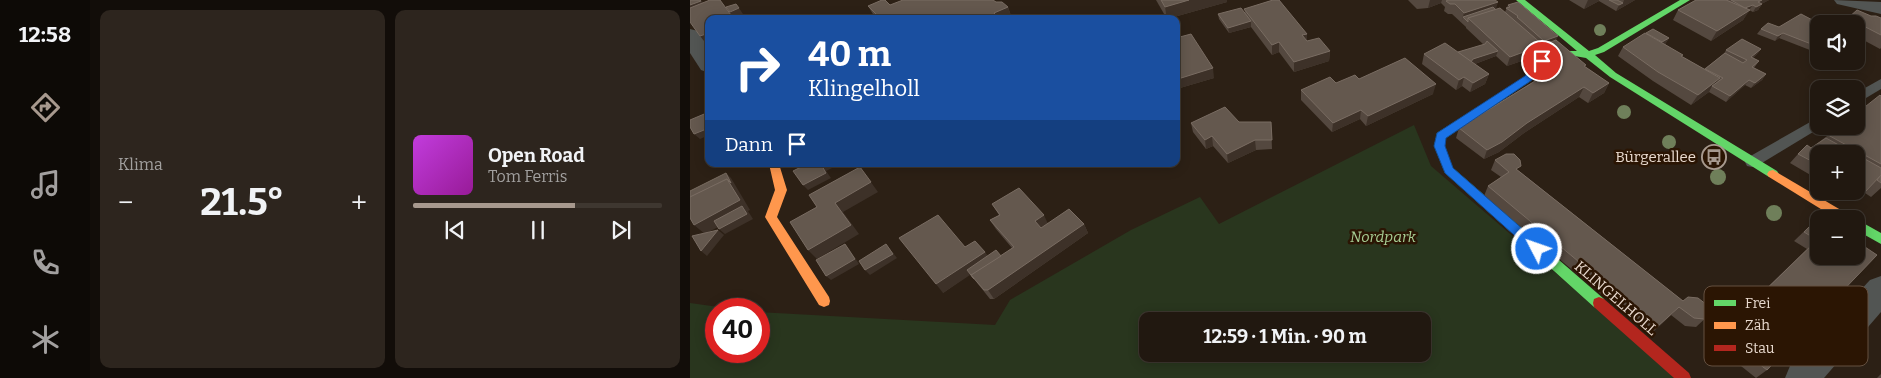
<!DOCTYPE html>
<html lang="de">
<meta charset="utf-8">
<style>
:root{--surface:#211810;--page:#2d251e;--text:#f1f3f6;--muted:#a2a09f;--line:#3e3730;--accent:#a7998e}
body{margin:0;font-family:Bitter,serif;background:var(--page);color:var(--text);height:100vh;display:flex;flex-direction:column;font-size:19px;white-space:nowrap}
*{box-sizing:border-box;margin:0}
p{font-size:16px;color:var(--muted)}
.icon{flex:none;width:28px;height:28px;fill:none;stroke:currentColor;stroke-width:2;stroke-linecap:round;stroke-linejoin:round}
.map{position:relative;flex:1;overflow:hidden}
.drawer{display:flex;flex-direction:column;gap:10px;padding:10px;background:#120d09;width:600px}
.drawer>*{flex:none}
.hud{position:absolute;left:15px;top:15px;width:475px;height:152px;border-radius:10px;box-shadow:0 2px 12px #0003,0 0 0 1px var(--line);background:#1a4fa0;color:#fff;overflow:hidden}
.fabs{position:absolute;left:1120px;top:15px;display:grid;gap:10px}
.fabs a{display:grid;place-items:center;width:55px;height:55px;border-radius:10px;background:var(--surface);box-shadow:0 2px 12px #0003,0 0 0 1px var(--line);font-size:25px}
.speed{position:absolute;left:15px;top:298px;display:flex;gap:10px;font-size:25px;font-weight:700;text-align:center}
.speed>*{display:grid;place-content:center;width:65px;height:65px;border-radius:50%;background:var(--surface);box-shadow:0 2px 12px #0003,0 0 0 1px var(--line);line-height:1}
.speed .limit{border:8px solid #d22;background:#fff;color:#111}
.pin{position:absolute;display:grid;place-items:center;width:42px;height:42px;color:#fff;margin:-21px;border:2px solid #fff;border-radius:50%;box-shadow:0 1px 5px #0007}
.me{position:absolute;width:55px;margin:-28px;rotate:311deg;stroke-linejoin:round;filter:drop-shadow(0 0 4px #0008)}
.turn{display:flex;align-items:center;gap:18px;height:105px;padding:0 20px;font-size:22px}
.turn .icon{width:65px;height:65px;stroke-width:2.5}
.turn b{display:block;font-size:35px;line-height:42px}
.then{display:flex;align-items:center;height:48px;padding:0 20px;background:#0003;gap:10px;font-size:19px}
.big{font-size:38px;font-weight:700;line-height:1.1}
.drawer .tile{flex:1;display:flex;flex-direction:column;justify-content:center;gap:8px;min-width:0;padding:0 18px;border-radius:10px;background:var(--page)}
.song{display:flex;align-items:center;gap:15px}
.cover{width:60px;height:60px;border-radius:8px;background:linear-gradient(135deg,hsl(290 70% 55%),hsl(300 70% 35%))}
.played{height:5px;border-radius:2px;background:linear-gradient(90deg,var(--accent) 65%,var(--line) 65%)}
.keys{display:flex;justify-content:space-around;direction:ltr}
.heat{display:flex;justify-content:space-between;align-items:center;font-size:28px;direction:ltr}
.drawer .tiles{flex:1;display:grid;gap:10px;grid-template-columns:repeat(2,1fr)}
.trip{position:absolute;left:449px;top:312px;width:292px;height:50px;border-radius:10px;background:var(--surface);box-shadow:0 2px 12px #0003,0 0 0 1px var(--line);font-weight:700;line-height:50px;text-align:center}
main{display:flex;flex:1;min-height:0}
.menu{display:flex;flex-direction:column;width:90px;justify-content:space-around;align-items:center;background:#0d0a06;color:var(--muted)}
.menu .icon{width:35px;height:35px}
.menu .on{color:var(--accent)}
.menu b{font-size:22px;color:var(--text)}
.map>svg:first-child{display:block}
</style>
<main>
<nav class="menu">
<b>12:58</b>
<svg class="icon on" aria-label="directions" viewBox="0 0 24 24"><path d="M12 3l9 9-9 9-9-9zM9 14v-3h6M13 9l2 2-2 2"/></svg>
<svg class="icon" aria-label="music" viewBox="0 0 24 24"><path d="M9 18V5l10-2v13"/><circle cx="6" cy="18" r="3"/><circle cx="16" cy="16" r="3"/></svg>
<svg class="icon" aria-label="phone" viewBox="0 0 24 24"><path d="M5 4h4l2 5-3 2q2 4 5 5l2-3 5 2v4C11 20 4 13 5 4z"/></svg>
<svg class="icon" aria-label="climate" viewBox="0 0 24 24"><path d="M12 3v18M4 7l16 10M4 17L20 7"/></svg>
</nav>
<section class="drawer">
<div class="tiles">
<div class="tile"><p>Klima</p>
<div class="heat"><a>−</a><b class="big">21.5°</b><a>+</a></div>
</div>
<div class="tile">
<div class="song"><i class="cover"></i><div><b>Open Road</b><p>Tom Ferris</p></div></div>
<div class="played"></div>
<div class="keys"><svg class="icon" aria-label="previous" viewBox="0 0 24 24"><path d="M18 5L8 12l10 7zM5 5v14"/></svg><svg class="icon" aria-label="pause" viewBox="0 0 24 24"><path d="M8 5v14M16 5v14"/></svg><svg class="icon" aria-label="next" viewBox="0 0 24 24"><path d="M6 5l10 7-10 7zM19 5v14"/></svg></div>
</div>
</div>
</section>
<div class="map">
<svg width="1191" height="378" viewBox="0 0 1191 378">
<rect width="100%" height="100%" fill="#2c2015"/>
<path fill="#29361e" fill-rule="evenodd" d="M724 125 741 166 988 378H0V303L43 309H26V351H69V312L305 325 320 300 441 230 510 197 529 224ZM458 321H732V354H458Z"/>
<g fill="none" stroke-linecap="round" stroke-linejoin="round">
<g fill="#525553" fill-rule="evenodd">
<path d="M1191 79V89L1166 104V93Z"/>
<path d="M1129 117V126H1133L1067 166 1062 167 1057 166 1055 162 1057 158Z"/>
</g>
<g fill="#525553" fill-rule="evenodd">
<path d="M1144 0 1191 2V14L1147 4Z"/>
<path d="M0 29 8 31 19 47V73L11 70 0 53Z"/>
<path d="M1191 276V312L1134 378H1095L1100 366 1180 280Z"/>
</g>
<g fill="#63d668" fill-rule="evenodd">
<path d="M826 0H835L899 51 908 48 990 0H1000L914 52 905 55 926 73 1087 171 1089 174 1087 177H1079L920 77 896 58 879 55V51H887Z"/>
<path d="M852 58 857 61 842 80 756 138 754 146 763 168 914 299 915 303 914 307 909 309 904 307 755 173 744 146 747 133 836 76 849 59Z"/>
<path d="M1166 219 1191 233V244L1166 230Z"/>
</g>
<g fill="#ff974d" fill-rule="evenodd">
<path d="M79 164H89L97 190 87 217 139 297 140 301 139 305 134 307 129 305 75 217 85 190Z"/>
<path d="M1083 170 1161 216 1163 219H1147L1079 177 1077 174 1079 171Z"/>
</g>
<path fill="#b3261e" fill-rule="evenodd" d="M909 297 914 299 999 373 1001 378H984L904 307 903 303 904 299Z"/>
</g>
<g fill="#6f7f5a">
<circle cx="910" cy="30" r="6"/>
<circle cx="934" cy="112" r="7"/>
<circle cx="979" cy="142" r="7"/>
<circle cx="1028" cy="177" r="8"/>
<circle cx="1084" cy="213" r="8"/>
</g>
<g fill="#54483f">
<path d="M466 0H537V2L477 19Z"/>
<path d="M718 0H805V10L815 12 818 5 866 40 895 67 919 83 914 93 898 103 889 97 834 133 809 152 794 159 766 138 769 128 862 70 846 56 817 66 806 56 785 64 799 74 795 84 780 92 772 86 766 90 732 64 734 54 768 52 794 45 776 28V27L762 14H758L754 11 755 7 751 3 738 8 727 9Z"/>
<path d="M879 0H945L926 11 909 1 894 9Z"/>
<path d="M1006 0H1079L1071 4H1072L1068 10 1063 12 1059 10 1053 20 1021 41 983 20 988 10Z"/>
<path d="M306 2 318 7 322 19H186L178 6Z"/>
<path d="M554 9 617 34V41L640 51 639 61 604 72 589 52 582 55 561 27 539 33 529 19 528 14 555 12Z"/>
<path d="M1181 16 1191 18V48L1190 49 1166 36V24H1153L1158 18Z"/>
<path d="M1129 24V50L1125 52 1089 38 1085 41 1067 34 1071 29Z"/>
<path d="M486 38 524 78 490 88 486 82Z"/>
<path d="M979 38 975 44 992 57 1014 69 1034 54 1036 50 1071 49 1067 54 1063 58 1069 61 1064 68 1076 74 1072 80 1061 88 1055 85 1036 102 1019 92 1001 105 963 81 928 56 933 47Z"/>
<path d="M669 79 743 94 676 126 670 119 642 132 611 100V90Z"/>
<path d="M1191 96V188L1181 197 1175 193 1165 201 1148 191H1166V154H1129V180L1100 163 1108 154 1121 148Z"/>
<path d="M549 122H581L582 149 566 150 538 163 523 146 516 149 503 132 501 123Z"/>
<path d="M805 160 829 171 993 301 1020 314 1006 327 995 326 981 315 960 335 794 196 798 186 811 177 801 170Z"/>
<path d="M302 204 358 223 394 224 398 233 304 299H300L280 274 253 293 275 247 295 252 297 256H311L322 248 306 229 300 220 309 215Z"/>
<path d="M1129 217V256L1077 370 1066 378 1021 342 1117 249 1104 241Z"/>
<path d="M1191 374V378H1187Z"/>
</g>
<g fill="#3d3128">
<path d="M11 0 16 6 0 12V5Z"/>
<path d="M499 0H537V2L477 19 475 7Z"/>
<path d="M740 0H752L751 3 738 8Z"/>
<path d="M898 0H909V1L894 9Z"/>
<path d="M934 0H945L926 11 929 5 933 3Z"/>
<path d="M1072 0H1079L1066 7 1068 2Z"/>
<path d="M808 2 805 12 778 18 773 17 771 23 774 13Z"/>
<path d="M1072 4 1068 10 1063 12 1066 7Z"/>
<path d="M1063 5 1059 10 1055 8Z"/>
<path d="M318 7 322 19H306L304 13Z"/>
<path d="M49 8 53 14 44 18V19L40 12Z"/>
<path d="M1060 10 1053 20 1021 41 1027 31Z"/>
<path d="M561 21V27L539 33 538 28Z"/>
<path d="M19 33V46H18L10 36Z"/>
<path d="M1093 33 1089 38 1085 41 1088 36Z"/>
<path d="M617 34V44L612 35Z"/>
<path d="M868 36 862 50 852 48 854 41Z"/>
<path d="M979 38 976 43 964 50 967 45Z"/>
<path d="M589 42V52L582 55V45Z"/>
<path d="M850 46 846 56 817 66 820 57Z"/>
<path d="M1071 49 1067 54 1057 62 1061 57Z"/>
<path d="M640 51 639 61 604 72V62Z"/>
<path d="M808 51 806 56 782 65 778 64 783 59Z"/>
<path d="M523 68 524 78 490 88 488 79Z"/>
<path d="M799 74 795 84 780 92 783 83Z"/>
<path d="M1076 74 1072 80 1061 88 1065 83Z"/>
<path d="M774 77 772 86 766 90 769 80Z"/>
<path d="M1030 78 1024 87 1022 86 1019 92 1001 105 1008 95Z"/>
<path d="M1059 80 1055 85 1036 102 1040 96Z"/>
<path d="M919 83 914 93 898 103 903 93Z"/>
<path d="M746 84 743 94 676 126 678 116Z"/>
<path d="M894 87 889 97 834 133 809 152 794 159 797 150 837 123Z"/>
<path d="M671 110 670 119 642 132 643 123Z"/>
<path d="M19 128V135L10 139 4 134Z"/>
<path d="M522 136 523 146 516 149 515 140Z"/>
<path d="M565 140 566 150 538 163 537 154Z"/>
<path d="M137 164H141L144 167 136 171 141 178 118 190 113 185 132 166Z"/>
<path d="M170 167 188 192 153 212 169 234 127 259 118 250 145 203Z"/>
<path d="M36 173 41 178 60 210 58 211 63 219 35 234 29 229 56 212 15 234 4 225 37 179Z"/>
<path d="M354 215 358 224 349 230 345 221Z"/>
<path d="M394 224 398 233 304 299 298 290Z"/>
<path d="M28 230 34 235 17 256 11 251Z"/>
<path d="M155 244 159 249 169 264 141 280 136 276Z"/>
<path d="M196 244 207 258 180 275 175 270Z"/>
<path d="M295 252 301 261 253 293 246 284Z"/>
<path d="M989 307 981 315 960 335 967 327Z"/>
</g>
<g fill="#64584e" stroke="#796c62">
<path d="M0 0H10L11 1 0 5Z"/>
<path d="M20 0H30L44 19H19V33L10 36 0 22V8Z"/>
<path d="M192 0H195L200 5 213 0H303L306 2H312L318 7 304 13 308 17 312 15 316 19H242L240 17 235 19H191L178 6Z"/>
<path d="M471 0H499L475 7Z"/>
<path d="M583 0H589L617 34 612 35 617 41 629 38 640 51 604 62 589 42 582 45 554 9Z"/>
<path d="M758 0H805L808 2 774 13 765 4H760L756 1Z"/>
<path d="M919 0H927L933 3 929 5Z"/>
<path d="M1006 0H1036L1060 10 1027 31 988 10Z"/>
<path d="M1041 0H1072L1068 2 1072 4 1066 7 1063 5 1055 8Z"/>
<path d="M828 2 868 36 854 41 827 17 828 16 816 8 820 7 818 5Z"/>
<path d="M46 4 49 8 40 12 36 7Z"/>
<path d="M803 7 806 10 778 18V22L773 17Z"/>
<path d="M551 8 561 21 538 28 528 14Z"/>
<path d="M810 8 853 45 866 40 896 65 894 66 919 83 903 93 894 87 837 123 812 142 797 150 769 128 871 65 850 46 820 57 778 18Z"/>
<path d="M1167 10 1181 16H1186L1191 18V35L1158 18Z"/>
<path d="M1111 14 1130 24H1129V47L1093 33 1088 36 1071 29 1078 23 1089 27Z"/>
<path d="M963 29 979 38 972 42 956 33Z"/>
<path d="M955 33 993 55 991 56 1030 78 1008 95 968 72 933 47Z"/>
<path d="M501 34 523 68 488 79 486 75V38Z"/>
<path d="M1052 39 1071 49 1061 57 1069 61 1062 67 1076 74 1065 83 1059 80 1040 96 1022 86 1033 78 1015 69 1035 53 1053 63 1057 60 1036 50Z"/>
<path d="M797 41 808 51 783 59 781 62 768 52 795 44Z"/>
<path d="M755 43 799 74 783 83 774 77 769 80 734 54Z"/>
<path d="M715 58 746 84 678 116 671 110 643 123 611 90 640 77 646 83 665 75 669 79Z"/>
<path d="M1190 95 1191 96V164L1138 135 1149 126H1166V114Z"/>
<path d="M535 107 549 122H581L582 140H565L537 154 522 136 515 140 501 123Z"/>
<path d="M19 112V128L4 134 0 127V120Z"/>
<path d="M1136 138 1165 154H1129V165L1108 154 1117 145 1121 148Z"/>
<path d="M816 154H824L830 160 831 166 826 169 993 301 998 297 1008 298 1017 305 1020 314 1014 319 1004 318 989 307 967 327 798 186 819 172 805 160Z"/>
<path d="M1166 154 1191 168V175L1175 192 1166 187Z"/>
<path d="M117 164H137L132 166 136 173 113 185 103 171Z"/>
<path d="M170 167 181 182 145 203 161 225 118 250 100 222 127 207 119 195Z"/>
<path d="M36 173 41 183 37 179 0 197V191Z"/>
<path d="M1191 175V183L1187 180Z"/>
<path d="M37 179 50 200 4 225 0 218V197Z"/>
<path d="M329 188 354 215 345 221 351 228 379 209 394 224 298 290H294L281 275 324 247 300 220 310 215 302 204Z"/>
<path d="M52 206 57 214 29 229 24 221Z"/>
<path d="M248 215 275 247 285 241 295 252 246 284 209 238Z"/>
<path d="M1129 217 1132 219H1129V256H1166V241L1187 255 1077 370 1030 334 1127 240 1114 232Z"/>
<path d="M28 230 11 251 2 236Z"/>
<path d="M155 244 165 259 136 276 126 260Z"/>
<path d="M196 244 203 254 175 270 169 261Z"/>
<path d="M306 250 311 256 281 275 284 279 277 270Z"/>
</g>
<path fill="#1a73e8" stroke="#114b97" d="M852 58 857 61 842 80 756 138 755 146 763 168 851 245 853 249 851 252H843L755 173 744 146 747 133 835 76 849 59Z"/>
<defs>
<symbol id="bus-ring" viewBox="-11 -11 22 22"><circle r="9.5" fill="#2b1503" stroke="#a7998e" stroke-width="1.5"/><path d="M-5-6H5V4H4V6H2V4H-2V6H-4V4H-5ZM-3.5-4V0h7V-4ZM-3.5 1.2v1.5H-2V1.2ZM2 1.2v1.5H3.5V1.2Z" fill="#a7998e"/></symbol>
</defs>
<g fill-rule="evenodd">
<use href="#bus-ring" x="1010" y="143" width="28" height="28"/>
</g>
<g text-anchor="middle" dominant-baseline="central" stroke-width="5" stroke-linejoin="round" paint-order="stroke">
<g font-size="15" fill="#e9dacf" stroke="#2b1503" text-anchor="end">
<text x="1006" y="157">Bürgerallee</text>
</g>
<g font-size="15" font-style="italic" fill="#a6cd93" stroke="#2b1503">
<text x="693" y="237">Nordpark</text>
</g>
<g font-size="15" fill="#e9dacf" stroke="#2b1503">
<text transform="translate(926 298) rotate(41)">KLINGELHOLL</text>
</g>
</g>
<rect x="1014" y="286" width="164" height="80" rx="8" fill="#2b1503" stroke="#645040" stroke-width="1"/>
<rect x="1024" y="300" width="22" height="6" fill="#63d668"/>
<rect x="1024" y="322" width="22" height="7" fill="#ff974d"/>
<rect x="1024" y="345" width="22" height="6" fill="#b3261e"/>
<g font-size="14" fill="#e9dacf">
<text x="1055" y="308">Frei</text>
<text x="1055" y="330">Zäh</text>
<text x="1055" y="353">Stau</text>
</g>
</svg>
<div class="fabs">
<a><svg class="icon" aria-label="sound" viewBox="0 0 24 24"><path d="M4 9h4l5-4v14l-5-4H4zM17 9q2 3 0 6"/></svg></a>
<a><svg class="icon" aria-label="layers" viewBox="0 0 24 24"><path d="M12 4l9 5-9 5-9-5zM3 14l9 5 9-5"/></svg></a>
<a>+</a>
<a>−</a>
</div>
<div class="speed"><div class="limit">40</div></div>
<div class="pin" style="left:852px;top:61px;background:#d93025"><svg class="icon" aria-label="arrive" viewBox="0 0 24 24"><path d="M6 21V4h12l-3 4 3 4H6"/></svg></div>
<svg class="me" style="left:847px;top:249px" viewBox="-20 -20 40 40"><circle r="17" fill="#1a73e8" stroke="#fff" stroke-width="3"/><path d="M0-11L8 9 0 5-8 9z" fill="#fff"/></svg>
<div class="trip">12:59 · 1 Min. · 90 m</div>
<div class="hud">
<div class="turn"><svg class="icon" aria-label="right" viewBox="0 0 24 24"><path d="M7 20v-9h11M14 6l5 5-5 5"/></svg><div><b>40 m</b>Klingelholl</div></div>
<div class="then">Dann<svg class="icon" aria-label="arrive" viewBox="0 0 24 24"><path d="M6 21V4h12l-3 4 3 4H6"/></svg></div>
</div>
</div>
</main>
